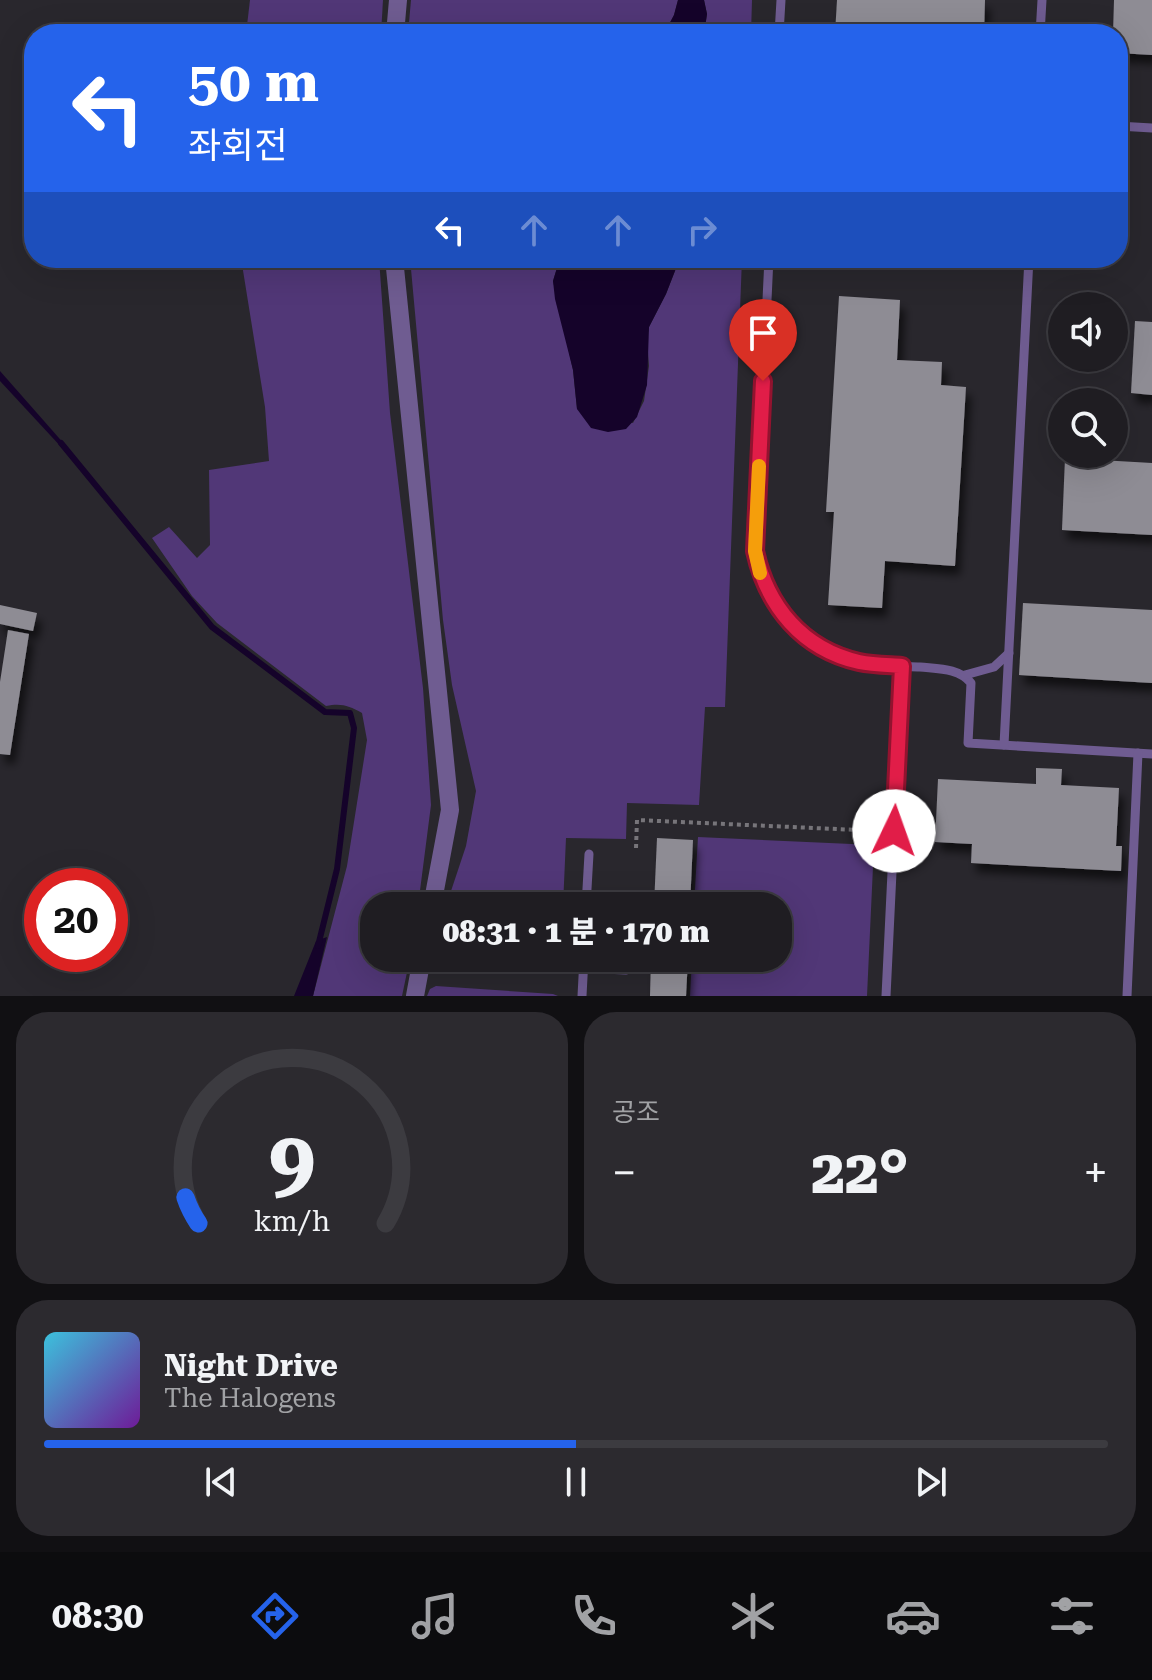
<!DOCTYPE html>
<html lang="ko">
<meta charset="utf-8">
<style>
:root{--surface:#1f1d22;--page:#2c2a2f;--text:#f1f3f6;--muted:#a1a2a5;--line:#3c3b40;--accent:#2563eb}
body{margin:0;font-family:"Roboto Serif","Noto Sans KR",serif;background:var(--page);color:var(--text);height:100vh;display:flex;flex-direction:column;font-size:30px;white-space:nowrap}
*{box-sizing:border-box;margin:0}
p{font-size:26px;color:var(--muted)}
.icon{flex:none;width:44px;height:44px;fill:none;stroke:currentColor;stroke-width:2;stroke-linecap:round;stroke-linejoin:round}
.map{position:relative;height:996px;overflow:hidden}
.drawer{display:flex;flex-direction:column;gap:16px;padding:16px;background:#111013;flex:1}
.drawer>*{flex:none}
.top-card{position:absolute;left:24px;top:24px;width:1104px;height:244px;border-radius:32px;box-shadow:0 8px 32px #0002,0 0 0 2px var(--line);background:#2563eb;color:#fff;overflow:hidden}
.fabs{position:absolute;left:1048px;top:292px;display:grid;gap:16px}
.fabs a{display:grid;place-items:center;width:80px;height:80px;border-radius:50%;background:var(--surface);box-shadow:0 8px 32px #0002,0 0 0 2px var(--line);font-size:40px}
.speed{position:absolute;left:24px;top:868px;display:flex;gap:16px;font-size:40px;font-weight:700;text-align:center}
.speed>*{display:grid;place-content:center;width:104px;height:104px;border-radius:50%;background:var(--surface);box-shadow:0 8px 32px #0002,0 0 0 2px var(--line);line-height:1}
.speed .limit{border:12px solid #d22;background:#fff;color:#111}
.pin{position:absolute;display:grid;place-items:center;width:68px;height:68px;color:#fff;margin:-82px -34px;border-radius:50% 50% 50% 0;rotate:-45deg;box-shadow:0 0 8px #0007}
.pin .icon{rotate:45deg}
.me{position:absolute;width:88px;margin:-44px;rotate:3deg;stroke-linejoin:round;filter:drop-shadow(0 0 6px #0008)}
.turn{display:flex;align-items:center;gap:28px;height:168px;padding:0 32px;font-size:36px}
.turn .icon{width:104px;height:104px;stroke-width:2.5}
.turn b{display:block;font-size:56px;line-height:68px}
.lanes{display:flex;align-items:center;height:76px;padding:0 32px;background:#0003;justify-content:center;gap:40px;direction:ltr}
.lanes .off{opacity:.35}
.big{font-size:60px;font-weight:800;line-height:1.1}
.drawer .tile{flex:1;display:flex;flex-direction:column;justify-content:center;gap:12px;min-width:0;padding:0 28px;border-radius:32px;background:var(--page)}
.drawer .dial{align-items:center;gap:0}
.dial svg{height:208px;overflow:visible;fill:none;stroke:var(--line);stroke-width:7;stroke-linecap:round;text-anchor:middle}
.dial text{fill:var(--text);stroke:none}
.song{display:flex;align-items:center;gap:24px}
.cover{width:96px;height:96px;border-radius:12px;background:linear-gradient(135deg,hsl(190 70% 55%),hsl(280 70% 35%))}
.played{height:8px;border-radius:4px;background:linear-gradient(90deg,var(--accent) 50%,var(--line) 50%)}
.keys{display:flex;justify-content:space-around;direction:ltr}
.heat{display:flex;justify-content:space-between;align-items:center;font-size:44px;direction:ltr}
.drawer .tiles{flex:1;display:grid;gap:16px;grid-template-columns:1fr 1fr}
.tile:last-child{grid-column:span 2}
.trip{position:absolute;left:360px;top:892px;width:432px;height:80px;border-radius:32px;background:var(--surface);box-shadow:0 8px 32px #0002,0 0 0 2px var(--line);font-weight:800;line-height:80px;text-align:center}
.menu{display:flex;height:128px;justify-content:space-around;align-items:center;background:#0c0c0e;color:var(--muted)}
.menu .icon{width:56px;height:56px}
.menu .selected{color:var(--accent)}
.menu b{font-size:36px;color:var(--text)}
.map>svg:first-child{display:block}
</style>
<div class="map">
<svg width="1152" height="996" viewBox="0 0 1152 996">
<defs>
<filter id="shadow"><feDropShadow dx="5" dy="9" stdDeviation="4" flood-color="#0009"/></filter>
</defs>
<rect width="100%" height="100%" fill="#29272d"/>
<g fill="#513777">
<path d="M250 0H383L381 34H246Z"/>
<path d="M411 0H678L674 15 664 34H408Z"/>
<path d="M704 0H752L751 34H704L707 14Z"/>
<path d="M241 258H379L390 413 423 688 431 805 418 906H374V958H410L402 996H313L347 866 367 740 362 713C349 706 342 703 326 706L217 623 192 596 152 538 169 527 197 558 210 545 209 470 269 461 265 407Z"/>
<path d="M410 258H560L553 281 573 370 577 409 633 423 644 401 649 366 647 338 649 327 666 294 680 258H742L725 707H705L699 805 627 803 626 839 566 838 563 906H446L466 846 476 791 452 685 443 620Z"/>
<path d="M698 837 874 845 867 996H690L692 958H778V906H694Z"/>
<path d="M436 986 553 994 558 996H427L430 989Z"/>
</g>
<g fill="#15032a">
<path d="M678 0H704L707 14 704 34H664L674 15Z"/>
<path d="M560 258H680L666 294 649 327 647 385 637 417 626 429 608 432 591 428 577 409 573 370 555 299 553 281Z"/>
<path d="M0 371 66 446 63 449 0 381Z"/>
<path d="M327 937 313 996H294L316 941Z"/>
</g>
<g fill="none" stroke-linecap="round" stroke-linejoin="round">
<path stroke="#15032a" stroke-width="6" d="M61 443 212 627 325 712 350 713 354 728 337 869 318 946"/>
</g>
<g fill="#8e8c94" filter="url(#shadow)">
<path d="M837 0H985L984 34H835Z"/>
<path d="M1114 0H1152V55L1118 53V34H1113Z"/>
<path d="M839 296 900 300 897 360 942 362 941 385 966 387 955 566 885 561 882 608 828 605 834 512H826Z"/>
<path d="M1135 321 1152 322V395L1131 393Z"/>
<path d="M1065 458 1152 463V535L1062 530Z"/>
<path d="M1023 603 1152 610V683L1019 675Z"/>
<path d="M0 605 37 613 33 631 0 624Z"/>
<path d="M8 630 29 634 10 755 0 754V682Z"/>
<path d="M1036 768 1062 769 1061 785 1119 788 1116 846H1122L1121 871 971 863 972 844 935 842 938 779 1036 784Z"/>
<path d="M657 838 693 840 690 906H654Z"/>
<path d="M651 958H688L686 996H650Z"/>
</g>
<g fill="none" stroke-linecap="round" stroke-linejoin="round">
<path stroke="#77757a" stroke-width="4" stroke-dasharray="4 4" stroke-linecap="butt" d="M636 848 637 820 880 831"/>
<g stroke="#6f5c91" stroke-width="9">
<path d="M779 34 781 0"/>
<path d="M1040 34 1042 0"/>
<path d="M1118 126 1152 128"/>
<path d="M769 258 755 551C767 606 802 648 858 662 878 666 900 666 920 667 938 669 959 668 971 683L968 743 1152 754"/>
<path d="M965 675 994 667 1009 653"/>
<path d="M1004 745 1029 258"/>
<path d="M586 906 589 854"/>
<path d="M422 961 626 970"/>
<path d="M582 996 584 958"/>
<path d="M886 996 902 666"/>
<path d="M1127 996 1138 753"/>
</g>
<g stroke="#6f5c91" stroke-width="18">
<path d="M395 34 398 0"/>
<path d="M394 258 450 810 432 906"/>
<path d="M415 996 422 958"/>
</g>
</g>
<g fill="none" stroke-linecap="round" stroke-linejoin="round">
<defs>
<path id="route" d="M763 381 755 551C767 606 802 649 859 662 873 665 888 665 902 666L894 831"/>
</defs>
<use href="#route" stroke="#92132f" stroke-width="20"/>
<use href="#route" stroke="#e11d48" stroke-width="14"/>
<path stroke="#f59e0b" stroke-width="14" d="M759 466 755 551 760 573"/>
</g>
</svg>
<div class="fabs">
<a><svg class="icon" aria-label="sound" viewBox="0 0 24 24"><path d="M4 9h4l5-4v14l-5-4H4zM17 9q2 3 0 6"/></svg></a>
<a><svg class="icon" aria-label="search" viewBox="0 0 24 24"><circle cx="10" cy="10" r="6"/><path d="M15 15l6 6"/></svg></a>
</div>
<div class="speed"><div class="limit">20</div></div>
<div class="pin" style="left:763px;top:381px;background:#d93025"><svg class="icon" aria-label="arrive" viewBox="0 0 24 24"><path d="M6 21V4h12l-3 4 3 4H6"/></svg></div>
<svg class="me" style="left:894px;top:831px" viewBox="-20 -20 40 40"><circle r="19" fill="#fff"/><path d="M0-13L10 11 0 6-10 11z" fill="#e11d48"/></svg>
<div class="trip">08:31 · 1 분 · 170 m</div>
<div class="top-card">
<div class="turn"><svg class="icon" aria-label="left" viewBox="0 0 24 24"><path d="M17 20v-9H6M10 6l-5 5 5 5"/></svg><div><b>50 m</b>좌회전</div></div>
<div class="lanes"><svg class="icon" aria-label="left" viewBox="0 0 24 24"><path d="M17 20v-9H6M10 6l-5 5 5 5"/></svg><svg class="icon off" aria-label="ahead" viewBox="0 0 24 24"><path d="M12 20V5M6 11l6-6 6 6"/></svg><svg class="icon off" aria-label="ahead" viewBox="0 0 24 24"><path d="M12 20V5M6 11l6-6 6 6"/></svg><svg class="icon off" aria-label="right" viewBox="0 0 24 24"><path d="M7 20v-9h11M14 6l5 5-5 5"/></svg></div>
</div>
</div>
<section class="drawer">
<div class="tiles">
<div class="tile dial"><svg viewBox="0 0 100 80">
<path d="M14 69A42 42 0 1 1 86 69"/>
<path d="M14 69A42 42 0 0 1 9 59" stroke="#2563eb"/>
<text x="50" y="56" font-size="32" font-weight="700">9</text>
<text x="50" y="72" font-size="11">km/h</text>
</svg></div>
<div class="tile"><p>공조</p>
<div class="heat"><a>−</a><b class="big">22°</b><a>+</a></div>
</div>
<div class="tile">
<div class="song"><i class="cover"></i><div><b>Night Drive</b><p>The Halogens</p></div></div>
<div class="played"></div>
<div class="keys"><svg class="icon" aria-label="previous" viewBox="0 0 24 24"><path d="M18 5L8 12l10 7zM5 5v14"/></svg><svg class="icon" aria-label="pause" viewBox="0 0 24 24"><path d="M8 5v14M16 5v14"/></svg><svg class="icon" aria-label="next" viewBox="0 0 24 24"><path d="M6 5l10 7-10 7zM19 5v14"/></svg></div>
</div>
</div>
</section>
<nav class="menu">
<b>08:30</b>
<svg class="icon selected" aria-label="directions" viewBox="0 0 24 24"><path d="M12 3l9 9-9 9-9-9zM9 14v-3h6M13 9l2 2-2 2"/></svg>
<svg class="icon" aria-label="music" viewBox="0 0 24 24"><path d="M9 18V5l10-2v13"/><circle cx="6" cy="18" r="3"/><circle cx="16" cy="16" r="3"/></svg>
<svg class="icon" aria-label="phone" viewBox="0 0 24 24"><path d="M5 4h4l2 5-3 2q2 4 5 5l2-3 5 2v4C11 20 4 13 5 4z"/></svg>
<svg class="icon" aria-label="climate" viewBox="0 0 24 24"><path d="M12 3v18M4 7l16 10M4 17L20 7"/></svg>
<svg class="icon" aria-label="car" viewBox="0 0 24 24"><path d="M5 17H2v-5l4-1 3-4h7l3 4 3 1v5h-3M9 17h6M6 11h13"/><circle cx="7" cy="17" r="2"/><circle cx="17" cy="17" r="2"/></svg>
<svg class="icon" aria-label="filters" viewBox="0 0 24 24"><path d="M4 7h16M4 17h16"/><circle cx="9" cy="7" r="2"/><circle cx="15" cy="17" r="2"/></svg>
</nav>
